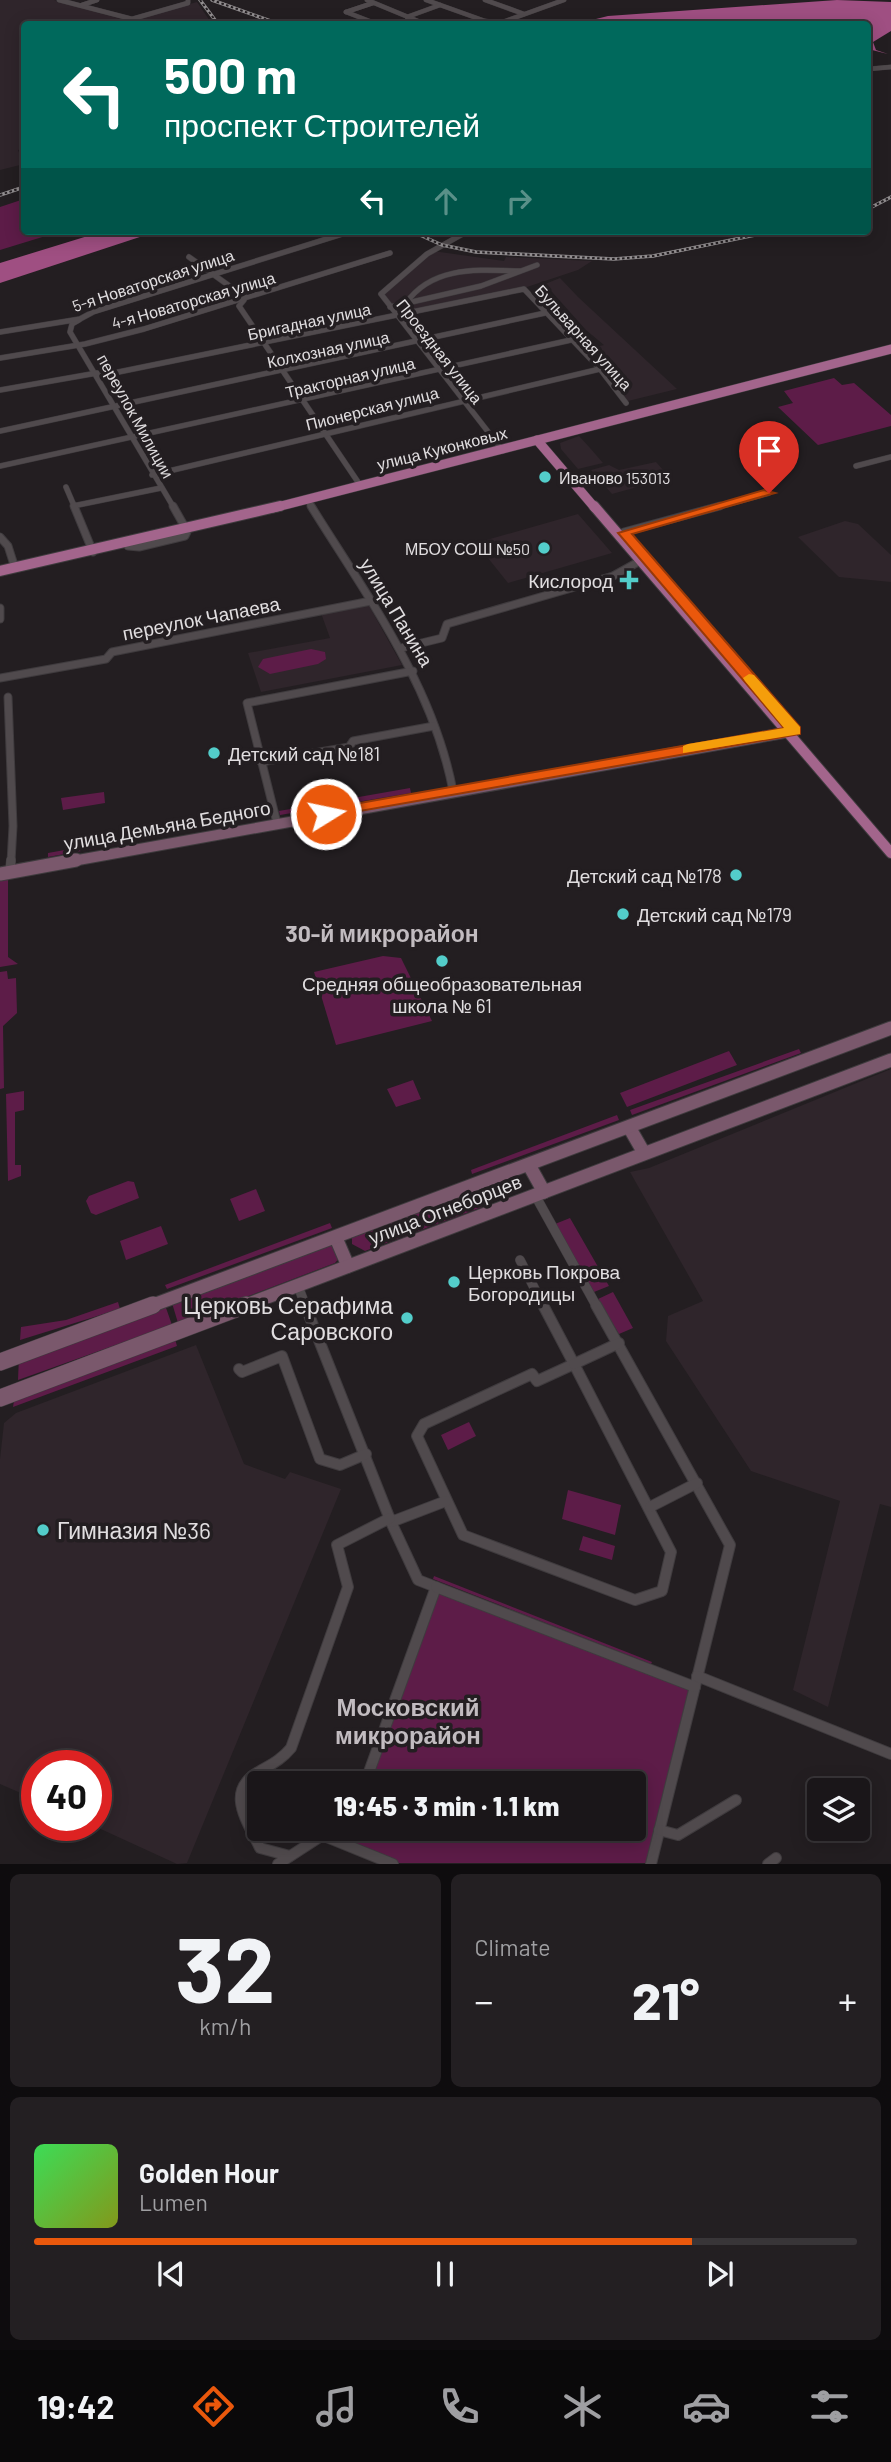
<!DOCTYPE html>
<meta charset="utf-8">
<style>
:root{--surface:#1a1619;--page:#231f22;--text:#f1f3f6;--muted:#9f9fa2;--line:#383538;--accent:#ea580c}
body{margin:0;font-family:Barlow,sans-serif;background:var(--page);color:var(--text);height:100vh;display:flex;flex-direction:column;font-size:26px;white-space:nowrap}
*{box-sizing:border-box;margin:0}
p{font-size:23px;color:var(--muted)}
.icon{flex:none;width:38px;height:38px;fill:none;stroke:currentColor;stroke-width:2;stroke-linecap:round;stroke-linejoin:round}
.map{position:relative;height:1864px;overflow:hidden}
.sheet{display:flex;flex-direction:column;gap:10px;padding:10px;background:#0e0c0e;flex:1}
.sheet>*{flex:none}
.guide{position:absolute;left:21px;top:21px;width:850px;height:214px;border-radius:7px;box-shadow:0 4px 18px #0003,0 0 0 2px var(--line);background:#00695c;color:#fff;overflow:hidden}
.tools{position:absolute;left:807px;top:1778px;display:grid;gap:14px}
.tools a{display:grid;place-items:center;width:63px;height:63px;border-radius:7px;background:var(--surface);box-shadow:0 4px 18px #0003,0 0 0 2px var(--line);font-size:35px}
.speed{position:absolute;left:21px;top:1750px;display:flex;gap:14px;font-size:35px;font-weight:700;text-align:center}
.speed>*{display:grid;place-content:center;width:91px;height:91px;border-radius:50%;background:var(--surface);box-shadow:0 4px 18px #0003,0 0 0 2px var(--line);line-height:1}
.speed .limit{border:10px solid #d22;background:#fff;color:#111}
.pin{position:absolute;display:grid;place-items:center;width:60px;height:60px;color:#fff;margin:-72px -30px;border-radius:50% 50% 50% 0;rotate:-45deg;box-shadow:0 0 7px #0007}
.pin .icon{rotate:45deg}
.me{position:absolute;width:77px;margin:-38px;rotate:80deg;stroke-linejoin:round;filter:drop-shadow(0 0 5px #0008)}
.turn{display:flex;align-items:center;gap:24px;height:147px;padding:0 28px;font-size:32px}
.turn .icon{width:91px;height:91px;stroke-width:2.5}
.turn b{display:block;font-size:49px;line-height:60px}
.lanes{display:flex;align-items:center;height:66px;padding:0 28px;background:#0003;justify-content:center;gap:35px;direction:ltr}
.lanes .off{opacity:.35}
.big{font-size:52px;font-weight:800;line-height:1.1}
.sheet .card{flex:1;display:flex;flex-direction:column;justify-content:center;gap:10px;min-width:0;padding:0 24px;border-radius:10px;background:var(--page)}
.sheet .dial{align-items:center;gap:0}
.dial b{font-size:91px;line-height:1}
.song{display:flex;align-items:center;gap:21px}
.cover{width:84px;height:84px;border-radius:10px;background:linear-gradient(135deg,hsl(130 70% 55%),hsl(70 70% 35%))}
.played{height:7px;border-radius:4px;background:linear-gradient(90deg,var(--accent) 80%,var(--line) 80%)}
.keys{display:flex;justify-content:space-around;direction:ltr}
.heat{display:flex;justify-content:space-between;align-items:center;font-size:38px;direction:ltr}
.sheet .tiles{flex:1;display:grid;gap:10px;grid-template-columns:1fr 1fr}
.card:last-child{grid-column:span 2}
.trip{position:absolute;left:247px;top:1771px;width:399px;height:70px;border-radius:7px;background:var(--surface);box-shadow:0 4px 18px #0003,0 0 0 2px var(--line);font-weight:800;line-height:70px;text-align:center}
.menu{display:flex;height:112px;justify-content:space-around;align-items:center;background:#0a090a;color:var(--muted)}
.menu .icon{width:49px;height:49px}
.menu .selected{color:var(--accent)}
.menu b{font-size:32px;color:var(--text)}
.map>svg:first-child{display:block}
</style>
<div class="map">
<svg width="891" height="1864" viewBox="0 0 891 1864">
<rect width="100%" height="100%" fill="#231e21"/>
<g fill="#2f252b">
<path d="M0 0H54L128 21 197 2 212 24H24V149L18 150 24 164 0 170Z"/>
<path d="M433 251 504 261 506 257 592 261 578 270 524 288 396 314 383 294Z"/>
<path d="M560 278 578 297 677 389 628 401 583 350 604 345 586 330 545 284Z"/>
<path d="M579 436 590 448 603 463 578 469 561 449 560 443Z"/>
<path d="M656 462 670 478 612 494 591 470 609 465 619 470Z"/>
<path d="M578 514 612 553 508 583 476 543Z"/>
<path d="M845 521 858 524 891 555V582L839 577 798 537Z"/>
<path d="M368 604 402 665 261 692 248 653 330 638 321 613Z"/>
<path d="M891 1069V1507L880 1504 828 1707 793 1690 840 1501 751 1471 666 1341 668 1316 703 1301 630 1172 649 1168Z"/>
<path d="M196 1345 244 1464 285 1479 290 1472 341 1489 187 1863 177 1864 92 1825H96V1766H37V1800L0 1784V1459L4 1423 16 1413Z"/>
</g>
<g fill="#5d1c48">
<path d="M24 199V231H62L0 250V207Z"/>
<path d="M834 378 842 385 854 383 891 415V426L818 445 778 407 793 403 784 391Z"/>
<path d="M311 649 325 652 326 659 318 664 270 674 258 667 263 659Z"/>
<path d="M410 788 411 793 280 815 279 811Z"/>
<path d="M104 792 105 803 63 810 61 798Z"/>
<path d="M164 832V836L48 857V853Z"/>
<path d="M8 873V957L18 964 0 967V876Z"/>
<path d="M383 956 401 958 432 1021 336 1045 314 972Z"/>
<path d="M7 971 8 979 16 978 17 1013 3 1026 4 1088 0 1089V972Z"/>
<path d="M799 1049 801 1053 632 1115 630 1110Z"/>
<path d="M729 1051 737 1065 627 1107 620 1093Z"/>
<path d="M413 1080 421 1099 396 1107 387 1089Z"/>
<path d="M24 1091V1110L15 1112V1165H21V1176L8 1181 6 1094Z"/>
<path d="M617 1115 619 1120 472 1174 471 1170Z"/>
<path d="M128 1181 134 1182 139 1198 96 1215 91 1213 86 1201 89 1196Z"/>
<path d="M472 1187 482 1207 365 1251 352 1244V1236Z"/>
<path d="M256 1189 265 1211 239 1221 230 1199Z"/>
<path d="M570 1218 609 1286 594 1292 555 1224Z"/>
<path d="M330 1223 332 1228 167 1289 165 1285Z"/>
<path d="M161 1226 168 1244 126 1260 120 1241Z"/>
<path d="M331 1242 340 1257 335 1263 178 1323 172 1303Z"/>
<path d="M613 1292 633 1328 619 1334 598 1299Z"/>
<path d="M118 1302 120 1309 20 1340 21 1327 66 1320Z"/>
<path d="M165 1305 172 1325 18 1380 19 1356Z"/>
<path d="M175 1339 177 1346 13 1407 15 1395Z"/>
<path d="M469 1422 476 1436 448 1450 441 1435Z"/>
<path d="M568 1490 621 1505 615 1535 562 1519Z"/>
<path d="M583 1536 615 1546 612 1560 579 1550Z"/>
<path d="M434 1576 652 1662 651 1664 433 1579Z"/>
<path d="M437 1590 692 1688 650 1863H398L348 1843 353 1829H634V1783H369Z"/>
</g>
<g fill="#9f4f82">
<path d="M837 0 891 2V31L873 42 876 50 888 54 868 49V24H576L608 16Z"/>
<path d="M104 231H158L0 283V263Z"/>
</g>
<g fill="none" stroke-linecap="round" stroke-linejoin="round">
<defs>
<g id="street-far4">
<path d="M59 0 132 19 188 3V0"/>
<path d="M367 0 425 24"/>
<path d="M426 0 485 21 500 23 564 0"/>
<path d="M485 0 524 14"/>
<path d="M82 5 97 0"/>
<path d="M346 12 373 3"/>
<path d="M346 12 377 24"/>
<path d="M407 17 440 5"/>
<path d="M868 69 891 67"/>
</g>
<g id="street-far3">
<path d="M468 231 427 254 381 294 503 451"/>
<path d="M189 257 242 295 244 300 239 306 360 485"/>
<path d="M406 303C433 265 479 270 520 271"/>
<path d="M390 307 481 286 537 265"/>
<path d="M79 320 72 324 70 332 174 508"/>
<path d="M0 332 80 319 93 312 352 231"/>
<path d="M0 358 85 344 144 329 390 253"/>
<path d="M99 376 524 289 600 369 626 403"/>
<path d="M0 390 97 373"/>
<path d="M0 431 545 313"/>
<path d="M0 466 571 340"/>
<path d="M856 466 891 457"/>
<path d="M152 475 600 369"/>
<path d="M66 487 75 508"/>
<path d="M308 501 312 508"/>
<path d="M73 506 161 488"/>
<path d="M714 508 769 493"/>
</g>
<g id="street-far2">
<path d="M74 506 93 552"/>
<path d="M173 506 186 529"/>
<path d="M311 506C367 596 433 685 453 791"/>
<path d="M624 532 720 506"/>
<path d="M0 537 8 546 15 568"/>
<path d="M128 546 139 547 185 536 187 532"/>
<path d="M0 608V619"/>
<path d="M401 648 442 638 447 624 613 576 640 561"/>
<path d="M0 678 106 659 112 652 371 601"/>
<path d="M8 697 13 826 11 862"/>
<path d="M261 762 349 747 353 741 434 726"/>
<path d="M277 823 247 703 413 671"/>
</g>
<g id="street-far1">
<path d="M10 870 11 860"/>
<path d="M535 1195 597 1307"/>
<path d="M520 1260 544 1307"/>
<path d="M298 1286 306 1307"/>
</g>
<g id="street">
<path d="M305 1305 391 1522 418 1580 436 1587 365 1783"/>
<path d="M543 1305 574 1364"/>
<path d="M596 1305 730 1545 651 1864"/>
<path d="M574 1364 671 1552 662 1591 635 1600 463 1535 417 1436 424 1424 532 1374 537 1381Z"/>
<path d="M574 1364 619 1343"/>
<path d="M239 1369 242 1372 282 1356 320 1459 340 1465 366 1454"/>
<path d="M650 1507 697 1483"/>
<path d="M391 1522 446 1501"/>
<path d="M436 1587 695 1687"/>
<path d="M697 1676 891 1754"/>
<path d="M659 1830 678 1835 736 1800"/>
<path d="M324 1836 393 1864"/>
<path d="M290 1856 260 1848C247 1820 224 1791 260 1771 272 1764 282 1759 291 1748L348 1587 337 1545 390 1518"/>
<path d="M278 1864 332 1829"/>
<path d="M768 1864 776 1858"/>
</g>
<path id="secondary-far2" d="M67 862 795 731"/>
<g id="secondary-far1">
<path d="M0 874 76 860"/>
<path d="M629 1127 644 1153"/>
<path d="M529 1165 544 1192"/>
<path d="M336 1238 348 1266"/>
<path d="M148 1307 891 1028"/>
<path d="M241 1307 891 1060"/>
</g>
<g id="secondary">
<path d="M0 1362 153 1305"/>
<path d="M0 1398 246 1305"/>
</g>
<g id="primary-far1">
<path d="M537 440 595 508"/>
<path d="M273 508 891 349"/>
</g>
<g id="primary">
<path d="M594 506 891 853"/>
<path d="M0 571 280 506"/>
</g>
</defs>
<use href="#street-far4" stroke="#3f3b3e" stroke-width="5"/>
<use href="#street-far3" stroke="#3f3b3e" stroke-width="6"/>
<use href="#street-far2" stroke="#3f3b3e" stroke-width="9"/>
<use href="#street-far1" stroke="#3f3b3e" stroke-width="10"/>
<use href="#street" stroke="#3f3b3e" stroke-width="12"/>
<use href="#secondary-far2" stroke="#3f3b3e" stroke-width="12"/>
<use href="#secondary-far1" stroke="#3f3b3e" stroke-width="15"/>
<use href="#secondary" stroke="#3f3b3e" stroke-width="18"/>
<use href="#primary-far1" stroke="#3f3b3e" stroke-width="10"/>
<use href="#primary" stroke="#3f3b3e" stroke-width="12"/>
<use href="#street-far4" stroke="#504a4d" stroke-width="4.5"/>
<use href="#street-far3" stroke="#504a4d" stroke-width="5"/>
<use href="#street-far2" stroke="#504a4d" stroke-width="7"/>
<use href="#street-far1" stroke="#504a4d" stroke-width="9"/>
<use href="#street" stroke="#504a4d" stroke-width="10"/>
<use href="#secondary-far2" stroke="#7a586c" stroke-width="10"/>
<use href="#secondary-far1" stroke="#7a586c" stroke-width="13"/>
<use href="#secondary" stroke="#7a586c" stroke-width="17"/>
<use href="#primary-far1" stroke="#a3658c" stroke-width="9"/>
<use href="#primary" stroke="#a3658c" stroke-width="10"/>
<defs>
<g id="rail">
<path d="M200 0 218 24"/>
<path d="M212 0 279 24"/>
<path d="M0 195 24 187"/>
<path d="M868 209 891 197"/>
<path d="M411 231 442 245 476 252 614 259 653 256 775 231"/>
</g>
</defs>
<use href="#rail" stroke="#918d8f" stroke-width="3.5"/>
<use href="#rail" stroke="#231e21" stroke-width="2" stroke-dasharray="2.5" stroke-linecap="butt"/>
</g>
<path fill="#ea580c" stroke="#983908" stroke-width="2" d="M764 490 775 493 632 534 800 727V734L320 818 318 814 326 809 784 728 618 533Z"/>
<path fill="#f59e0b" d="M749 674 754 675 800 727V734L683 753V746L688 744 784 728 745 681 743 678Z"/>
<g fill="#53cdca" stroke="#231e21" stroke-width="2.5">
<circle cx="545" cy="477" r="7"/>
<circle cx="544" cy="548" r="7"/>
<path d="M625.5 569.5h7v7h7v7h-7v7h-7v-7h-7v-7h7z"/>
<circle cx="214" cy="753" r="7"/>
<circle cx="736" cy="875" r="7"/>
<circle cx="623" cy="914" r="7"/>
<circle cx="442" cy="961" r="7"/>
<circle cx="454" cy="1282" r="7"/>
<circle cx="407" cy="1318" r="7"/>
<circle cx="43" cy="1530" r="7"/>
</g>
<g text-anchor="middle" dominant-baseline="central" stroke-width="7" stroke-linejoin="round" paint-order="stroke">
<g font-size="16" fill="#e1dee0" stroke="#231e21">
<text transform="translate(153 280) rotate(-18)">5-я Новаторская улица</text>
<text transform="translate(193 300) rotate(-16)">4-я Новаторская улица</text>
<text transform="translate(309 321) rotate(-12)">Бригадная улица</text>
<text transform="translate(584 337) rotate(48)">Бульварная улица</text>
<text transform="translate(328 349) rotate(-12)">Колхозная улица</text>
<text transform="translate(440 351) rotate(52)">Проездная улица</text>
<text transform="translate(350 377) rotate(-13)">Тракторная улица</text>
<text transform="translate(372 408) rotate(-14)">Пионерская улица</text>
<text transform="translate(136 416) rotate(61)">переулок Милиции</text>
<text transform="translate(442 448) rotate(-14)">улица Куконковых</text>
</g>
<g font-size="16" fill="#e1dee0" stroke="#231e21" text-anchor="start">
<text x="559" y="477">Иваново 153013</text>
<text x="530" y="548" text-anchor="end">МБОУ СОШ №50</text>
</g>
<g font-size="19" fill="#e1dee0" stroke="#231e21" text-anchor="start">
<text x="613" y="580" text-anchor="end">Кислород</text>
<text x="228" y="753">Детский сад №181</text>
<text x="722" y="875" text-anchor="end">Детский сад №178</text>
<text x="637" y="914">Детский сад №179</text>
<text x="442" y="983" text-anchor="middle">Средняя общеобразовательная<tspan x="442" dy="22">школа № 61</tspan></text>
<text x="468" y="1271">Церковь Покрова<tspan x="468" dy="22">Богородицы</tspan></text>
</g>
<g font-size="19" fill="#e1dee0" stroke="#231e21">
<text transform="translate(397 612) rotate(59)">улица Панина</text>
<text transform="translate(201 618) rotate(-11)">переулок Чапаева</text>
<text transform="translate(167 825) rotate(-10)">улица Демьяна Бедного</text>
<text transform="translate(445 1209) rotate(-21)">улица Огнеборцев</text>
</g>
<g font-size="23" font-weight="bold" fill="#c2bcc0" stroke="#231e21">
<text x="382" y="933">30-й микрорайон</text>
</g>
<g font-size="23" fill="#e1dee0" stroke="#231e21" text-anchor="end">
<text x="393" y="1305">Церковь Серафима<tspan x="393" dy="26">Саровского</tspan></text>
<text x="57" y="1530" text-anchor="start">Гимназия №36</text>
</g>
<g font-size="24" font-weight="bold" fill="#c2bcc0" stroke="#231e21">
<text x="408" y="1706">Московский<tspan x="408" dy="28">микрорайон</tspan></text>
</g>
</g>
</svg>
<div class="tools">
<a><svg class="icon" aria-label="layers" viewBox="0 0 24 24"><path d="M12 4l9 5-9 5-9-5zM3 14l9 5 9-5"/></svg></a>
</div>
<div class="speed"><div class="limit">40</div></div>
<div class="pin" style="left:769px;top:493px;background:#d93025"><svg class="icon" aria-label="arrive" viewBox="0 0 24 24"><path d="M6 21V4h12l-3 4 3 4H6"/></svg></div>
<svg class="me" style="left:326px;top:814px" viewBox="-20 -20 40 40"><circle r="17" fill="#ea580c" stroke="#fff" stroke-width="3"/><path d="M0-11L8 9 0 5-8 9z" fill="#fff"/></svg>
<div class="trip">19:45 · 3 min · 1.1 km</div>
<div class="guide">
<div class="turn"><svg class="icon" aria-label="left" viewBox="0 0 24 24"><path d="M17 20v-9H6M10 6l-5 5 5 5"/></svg><div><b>500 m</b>проспект Строителей</div></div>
<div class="lanes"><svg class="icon" aria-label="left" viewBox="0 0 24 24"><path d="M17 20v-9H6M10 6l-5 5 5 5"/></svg><svg class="icon off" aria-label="ahead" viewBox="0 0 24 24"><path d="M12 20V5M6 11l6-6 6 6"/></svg><svg class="icon off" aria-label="right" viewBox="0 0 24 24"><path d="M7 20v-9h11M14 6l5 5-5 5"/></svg></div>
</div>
</div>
<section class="sheet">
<div class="tiles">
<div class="card dial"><b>32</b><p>km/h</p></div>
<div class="card"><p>Climate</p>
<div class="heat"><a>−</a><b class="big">21°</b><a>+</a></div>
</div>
<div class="card">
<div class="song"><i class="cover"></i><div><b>Golden Hour</b><p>Lumen</p></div></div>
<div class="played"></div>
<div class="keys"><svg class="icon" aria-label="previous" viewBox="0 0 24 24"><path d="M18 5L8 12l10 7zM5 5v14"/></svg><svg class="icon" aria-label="pause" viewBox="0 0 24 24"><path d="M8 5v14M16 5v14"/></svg><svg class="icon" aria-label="next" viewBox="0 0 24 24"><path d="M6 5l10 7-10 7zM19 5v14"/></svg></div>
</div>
</div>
</section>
<nav class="menu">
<b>19:42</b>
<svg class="icon selected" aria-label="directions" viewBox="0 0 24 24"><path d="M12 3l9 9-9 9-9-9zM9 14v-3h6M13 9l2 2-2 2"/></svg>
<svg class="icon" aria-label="music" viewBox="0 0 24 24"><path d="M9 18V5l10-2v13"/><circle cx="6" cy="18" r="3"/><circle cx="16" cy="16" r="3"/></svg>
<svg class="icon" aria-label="phone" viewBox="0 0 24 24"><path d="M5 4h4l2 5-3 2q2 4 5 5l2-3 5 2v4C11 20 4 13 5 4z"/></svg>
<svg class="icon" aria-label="climate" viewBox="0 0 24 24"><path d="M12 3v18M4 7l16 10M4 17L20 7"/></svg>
<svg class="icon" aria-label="car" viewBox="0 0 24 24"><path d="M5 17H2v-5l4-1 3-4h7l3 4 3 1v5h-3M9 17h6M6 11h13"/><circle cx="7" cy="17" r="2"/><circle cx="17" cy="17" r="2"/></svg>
<svg class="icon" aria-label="filters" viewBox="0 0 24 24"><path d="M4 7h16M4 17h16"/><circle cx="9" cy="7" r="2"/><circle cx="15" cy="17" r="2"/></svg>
</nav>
